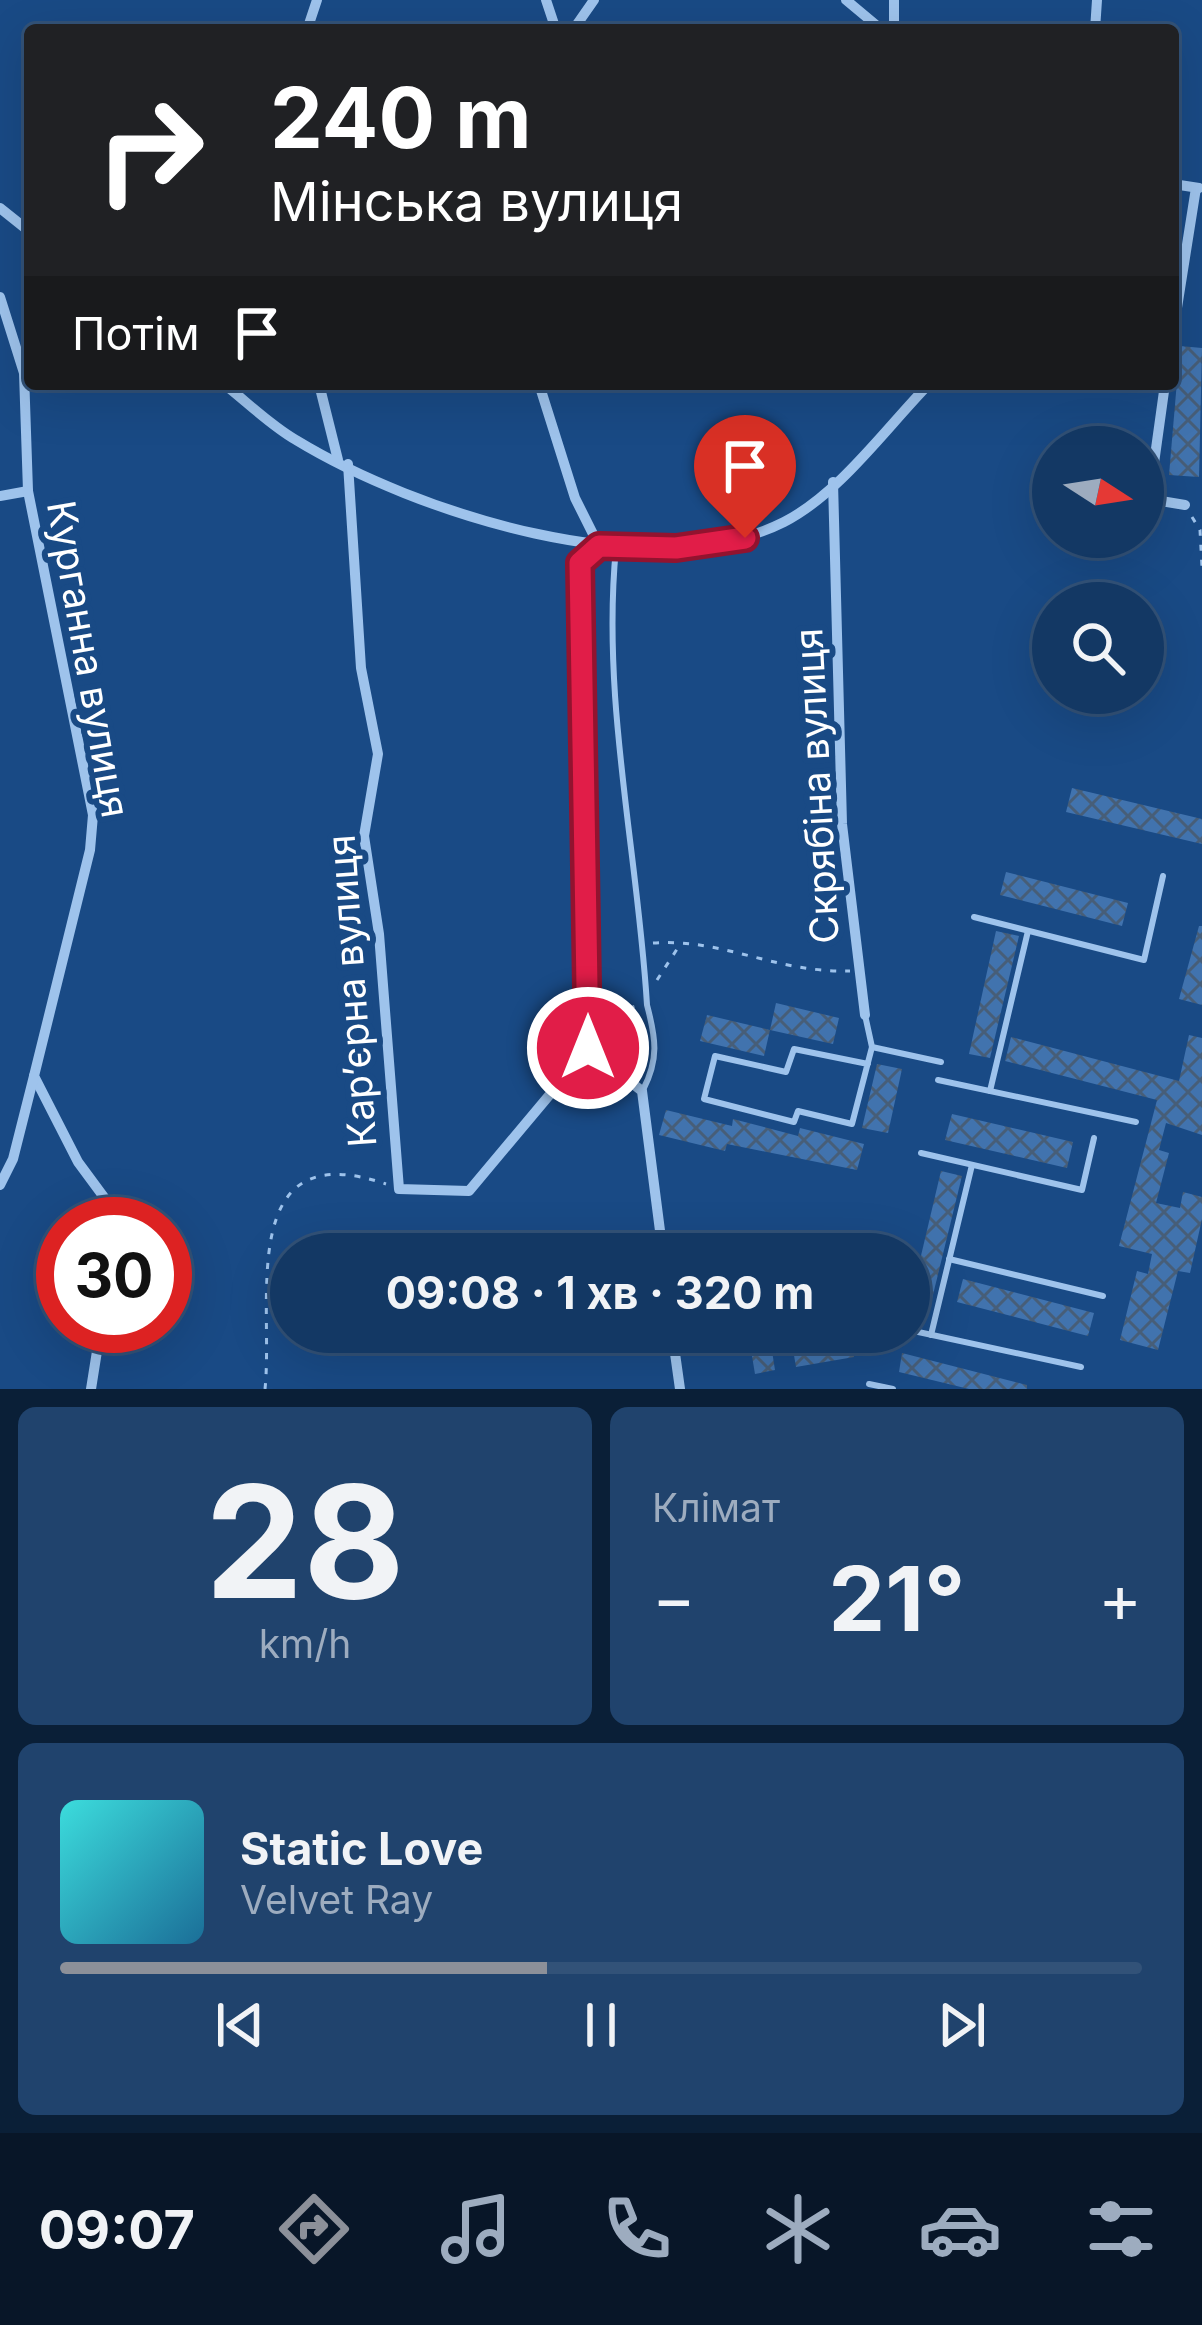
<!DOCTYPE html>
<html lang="uk">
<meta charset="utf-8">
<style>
:root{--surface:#133864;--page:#20436d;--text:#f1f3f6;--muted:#9dacbf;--line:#325278;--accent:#8c9099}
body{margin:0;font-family:Inter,sans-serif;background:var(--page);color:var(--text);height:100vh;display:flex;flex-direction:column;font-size:45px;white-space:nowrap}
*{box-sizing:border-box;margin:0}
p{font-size:39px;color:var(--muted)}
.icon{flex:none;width:66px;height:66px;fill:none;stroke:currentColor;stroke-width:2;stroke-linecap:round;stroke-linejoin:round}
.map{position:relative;height:1389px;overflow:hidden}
.panel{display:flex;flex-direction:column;gap:18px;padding:18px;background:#0a1f37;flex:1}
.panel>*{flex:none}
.guide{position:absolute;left:24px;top:24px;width:1155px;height:366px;border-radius:12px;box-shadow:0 12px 48px #0002,0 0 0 3px var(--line);background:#202124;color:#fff;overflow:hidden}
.needle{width:78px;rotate:102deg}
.controls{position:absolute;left:1032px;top:426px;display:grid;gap:24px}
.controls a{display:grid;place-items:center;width:132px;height:132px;border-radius:50%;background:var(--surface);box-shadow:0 12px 48px #0002,0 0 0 3px var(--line);font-size:60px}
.speed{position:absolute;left:36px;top:1197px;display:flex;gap:24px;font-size:60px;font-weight:700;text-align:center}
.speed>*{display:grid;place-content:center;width:156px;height:156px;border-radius:50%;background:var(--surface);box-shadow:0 12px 48px #0002,0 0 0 3px var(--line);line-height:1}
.speed .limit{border:18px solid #d22;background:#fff;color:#111}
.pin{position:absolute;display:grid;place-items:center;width:102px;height:102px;color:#fff;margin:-123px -51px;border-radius:50% 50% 50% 0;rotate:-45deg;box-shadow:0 0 12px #0007}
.pin .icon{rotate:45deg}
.me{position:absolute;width:132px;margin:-66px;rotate:0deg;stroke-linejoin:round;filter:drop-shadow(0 0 9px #0008)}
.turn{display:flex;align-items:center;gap:42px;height:252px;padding:0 48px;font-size:54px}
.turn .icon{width:156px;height:156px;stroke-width:2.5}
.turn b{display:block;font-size:84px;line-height:102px}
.then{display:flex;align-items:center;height:114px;padding:0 48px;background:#0003;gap:24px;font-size:45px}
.big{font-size:90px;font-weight:700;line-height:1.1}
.panel .tile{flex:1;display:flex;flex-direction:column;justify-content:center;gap:18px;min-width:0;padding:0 42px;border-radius:18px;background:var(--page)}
.panel .dial{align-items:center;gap:0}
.dial b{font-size:156px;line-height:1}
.song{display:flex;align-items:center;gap:36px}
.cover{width:144px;height:144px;border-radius:18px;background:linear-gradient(135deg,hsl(180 70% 55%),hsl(200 70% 35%))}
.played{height:12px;border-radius:6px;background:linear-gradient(90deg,var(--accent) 45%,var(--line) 45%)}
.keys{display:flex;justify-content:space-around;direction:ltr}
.heat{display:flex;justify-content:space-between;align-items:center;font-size:66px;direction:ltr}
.panel .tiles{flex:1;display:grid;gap:18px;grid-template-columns:1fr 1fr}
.tile:last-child{grid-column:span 2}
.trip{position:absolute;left:270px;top:1233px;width:660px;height:120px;border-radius:60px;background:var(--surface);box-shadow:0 12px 48px #0002,0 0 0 3px var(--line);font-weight:700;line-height:120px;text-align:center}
.tab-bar{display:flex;height:192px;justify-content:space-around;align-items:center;background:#081628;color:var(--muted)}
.tab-bar .icon{width:84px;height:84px}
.tab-bar .current{color:var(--accent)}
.tab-bar b{font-size:54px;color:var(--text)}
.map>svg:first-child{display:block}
</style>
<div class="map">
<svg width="1202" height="1389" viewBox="0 0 1202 1389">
<defs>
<pattern id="building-cross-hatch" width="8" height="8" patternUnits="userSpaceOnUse" patternTransform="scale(3)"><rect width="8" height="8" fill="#4173ae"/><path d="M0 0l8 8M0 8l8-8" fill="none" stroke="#475e78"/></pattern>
</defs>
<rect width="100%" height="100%" fill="#194a85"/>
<g fill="url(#building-cross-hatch)">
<path d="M1180 346 1202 348 1199 477 1169 475Z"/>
<path d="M1072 788 1202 819V844L1066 812Z"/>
<path d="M1006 872 1128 903 1122 926 1000 895Z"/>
<path d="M1199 926H1202V1005L1179 999Z"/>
<path d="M996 931 1019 936 990 1058 969 1054Z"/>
<path d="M776 1003 839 1018 833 1044 770 1030Z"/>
<path d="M707 1015 770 1030 764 1056 700 1041Z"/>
<path d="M1189 1035 1202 1038V1135L1166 1123 1159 1150 1169 1153 1156 1203 1180 1208 1183 1192 1202 1197V1219L1190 1273 1178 1271 1158 1350 1120 1340 1137 1271 1148 1274 1152 1254 1119 1246 1157 1100 1005 1061 1011 1037 1179 1081Z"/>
<path d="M877 1064 902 1069 888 1133 862 1128Z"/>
<path d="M666 1110 732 1126 733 1119 798 1136 800 1128 864 1144 857 1170 727 1144 725 1151 659 1135Z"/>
<path d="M952 1114 1073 1142 1067 1168 945 1140Z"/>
<path d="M941 1171 962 1176 931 1303 911 1298Z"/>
<path d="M963 1279 1094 1313 1088 1336 957 1302Z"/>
<path d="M748 1332H769L775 1370 755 1374Z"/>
<path d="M790 1332H850L854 1357 796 1367Z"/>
<path d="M902 1353 1027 1385V1389H969L899 1372Z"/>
</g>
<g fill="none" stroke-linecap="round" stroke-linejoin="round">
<g stroke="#9ec3ec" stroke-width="3" stroke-dasharray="6 9" stroke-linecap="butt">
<path d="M1192 517 1200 530 1202 567"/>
<path d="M653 943C723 938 775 973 850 971"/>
<path d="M657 980 681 943"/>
<path d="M600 1017 636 1006"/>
<path d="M265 1389C274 1303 234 1132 386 1184"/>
</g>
<g stroke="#9ec3ec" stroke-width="6">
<path d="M616 548C601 700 638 854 647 1005 656 1039 659 1059 643 1090"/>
<path d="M974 917 1144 960 1163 876"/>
<path d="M865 1015 872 1047 941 1062"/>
<path d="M868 1064 794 1049 786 1072 715 1056 704 1099 794 1122 798 1111 852 1124 872 1047"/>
<path d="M938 1080 1136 1122"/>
<path d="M990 1091 1028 931"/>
<path d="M921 1153 1082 1190 1094 1138"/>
<path d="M949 1259 1103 1296"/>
<path d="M909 1330 1081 1367"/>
<path d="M931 1335 972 1165"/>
<path d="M869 1384 893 1389"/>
</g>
<g stroke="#9ec3ec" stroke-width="10">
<path d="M546 0 556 30"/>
<path d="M846 0 882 30"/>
<path d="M307 30 317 0"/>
<path d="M573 30 594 0"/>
<path d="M894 30V0"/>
<path d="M1095 30 1097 0"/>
<path d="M1173 184 1199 188"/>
<path d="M0 208 30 232"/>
<path d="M0 297 24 373 28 491 93 815 90 850 34 1076 78 1162 109 1204V1224"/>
<path d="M1173 333 1196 188"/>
<path d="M224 384C247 402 270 425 296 440 416 513 651 589 784 522 839 494 886 428 929 384"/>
<path d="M319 384 338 460"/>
<path d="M539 384 575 498 599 546 580 564 588 1049 642 1091 663 1254"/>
<path d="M1165 384 1149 499 1185 505"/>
<path d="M348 464 361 668 378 754 364 836 379 934 399 1189 469 1191 588 1049"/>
<path d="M833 482 842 824 865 1015"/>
<path d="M0 496 28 491"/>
<path d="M0 1185 13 1159 34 1076"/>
<path d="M672 1332 680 1389"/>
<path d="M91 1389 101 1326"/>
</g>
</g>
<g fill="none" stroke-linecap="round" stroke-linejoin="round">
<defs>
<path id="route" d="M588 1048 580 563 599 546 676 548 745 538"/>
</defs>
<use href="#route" stroke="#92132f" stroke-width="30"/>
<use href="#route" stroke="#e11d48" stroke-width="21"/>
</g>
<g text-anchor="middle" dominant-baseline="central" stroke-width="12" stroke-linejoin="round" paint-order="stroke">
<g font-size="39" fill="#fff" stroke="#194a85">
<text transform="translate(89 659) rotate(80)">Курганна вулиця</text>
<text transform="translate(816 786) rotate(-93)">Скрябіна вулиця</text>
<text transform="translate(351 991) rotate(-94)">Кар’єрна вулиця</text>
</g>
</g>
</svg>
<div class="controls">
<a><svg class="needle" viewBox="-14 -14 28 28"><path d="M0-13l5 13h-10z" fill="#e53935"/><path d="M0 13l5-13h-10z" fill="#9dacbf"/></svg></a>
<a><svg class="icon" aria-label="search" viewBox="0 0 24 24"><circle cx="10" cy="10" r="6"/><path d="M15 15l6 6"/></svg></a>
</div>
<div class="speed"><div class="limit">30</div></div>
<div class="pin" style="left:745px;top:538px;background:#d93025"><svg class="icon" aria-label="arrive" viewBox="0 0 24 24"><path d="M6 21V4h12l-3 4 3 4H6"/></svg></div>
<svg class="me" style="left:588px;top:1048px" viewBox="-20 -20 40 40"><circle r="17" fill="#e11d48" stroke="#fff" stroke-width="3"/><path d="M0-11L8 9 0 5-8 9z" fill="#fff"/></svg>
<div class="trip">09:08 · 1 хв · 320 m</div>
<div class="guide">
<div class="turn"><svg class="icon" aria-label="right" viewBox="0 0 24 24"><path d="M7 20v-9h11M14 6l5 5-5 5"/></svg><div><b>240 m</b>Мінська вулиця</div></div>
<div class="then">Потім<svg class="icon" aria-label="arrive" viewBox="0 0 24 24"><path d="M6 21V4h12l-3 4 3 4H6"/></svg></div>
</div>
</div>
<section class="panel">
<div class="tiles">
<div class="tile dial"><b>28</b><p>km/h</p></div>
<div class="tile"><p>Клімат</p>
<div class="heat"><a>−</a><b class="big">21°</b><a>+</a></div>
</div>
<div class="tile">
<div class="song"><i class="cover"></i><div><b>Static Love</b><p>Velvet Ray</p></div></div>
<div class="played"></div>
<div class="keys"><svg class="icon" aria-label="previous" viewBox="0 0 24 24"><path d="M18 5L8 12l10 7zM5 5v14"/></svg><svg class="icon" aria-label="pause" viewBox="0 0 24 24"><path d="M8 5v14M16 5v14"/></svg><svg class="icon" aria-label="next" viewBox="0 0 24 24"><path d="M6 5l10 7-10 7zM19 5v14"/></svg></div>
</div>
</div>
</section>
<nav class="tab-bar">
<b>09:07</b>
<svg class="icon current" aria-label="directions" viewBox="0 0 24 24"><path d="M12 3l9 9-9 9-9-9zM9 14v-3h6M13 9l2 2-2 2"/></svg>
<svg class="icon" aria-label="music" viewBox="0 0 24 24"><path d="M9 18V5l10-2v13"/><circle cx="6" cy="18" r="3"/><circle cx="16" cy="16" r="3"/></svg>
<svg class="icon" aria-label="phone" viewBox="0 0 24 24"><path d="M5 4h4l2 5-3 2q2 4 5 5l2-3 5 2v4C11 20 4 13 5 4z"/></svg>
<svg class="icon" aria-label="climate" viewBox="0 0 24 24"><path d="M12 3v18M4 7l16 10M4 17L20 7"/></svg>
<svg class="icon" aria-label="car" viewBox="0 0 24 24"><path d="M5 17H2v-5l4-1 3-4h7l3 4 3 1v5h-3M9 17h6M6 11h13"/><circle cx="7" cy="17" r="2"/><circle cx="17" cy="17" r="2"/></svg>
<svg class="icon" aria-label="filters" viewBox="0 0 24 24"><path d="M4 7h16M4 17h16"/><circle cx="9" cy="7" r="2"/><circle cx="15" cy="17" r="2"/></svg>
</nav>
